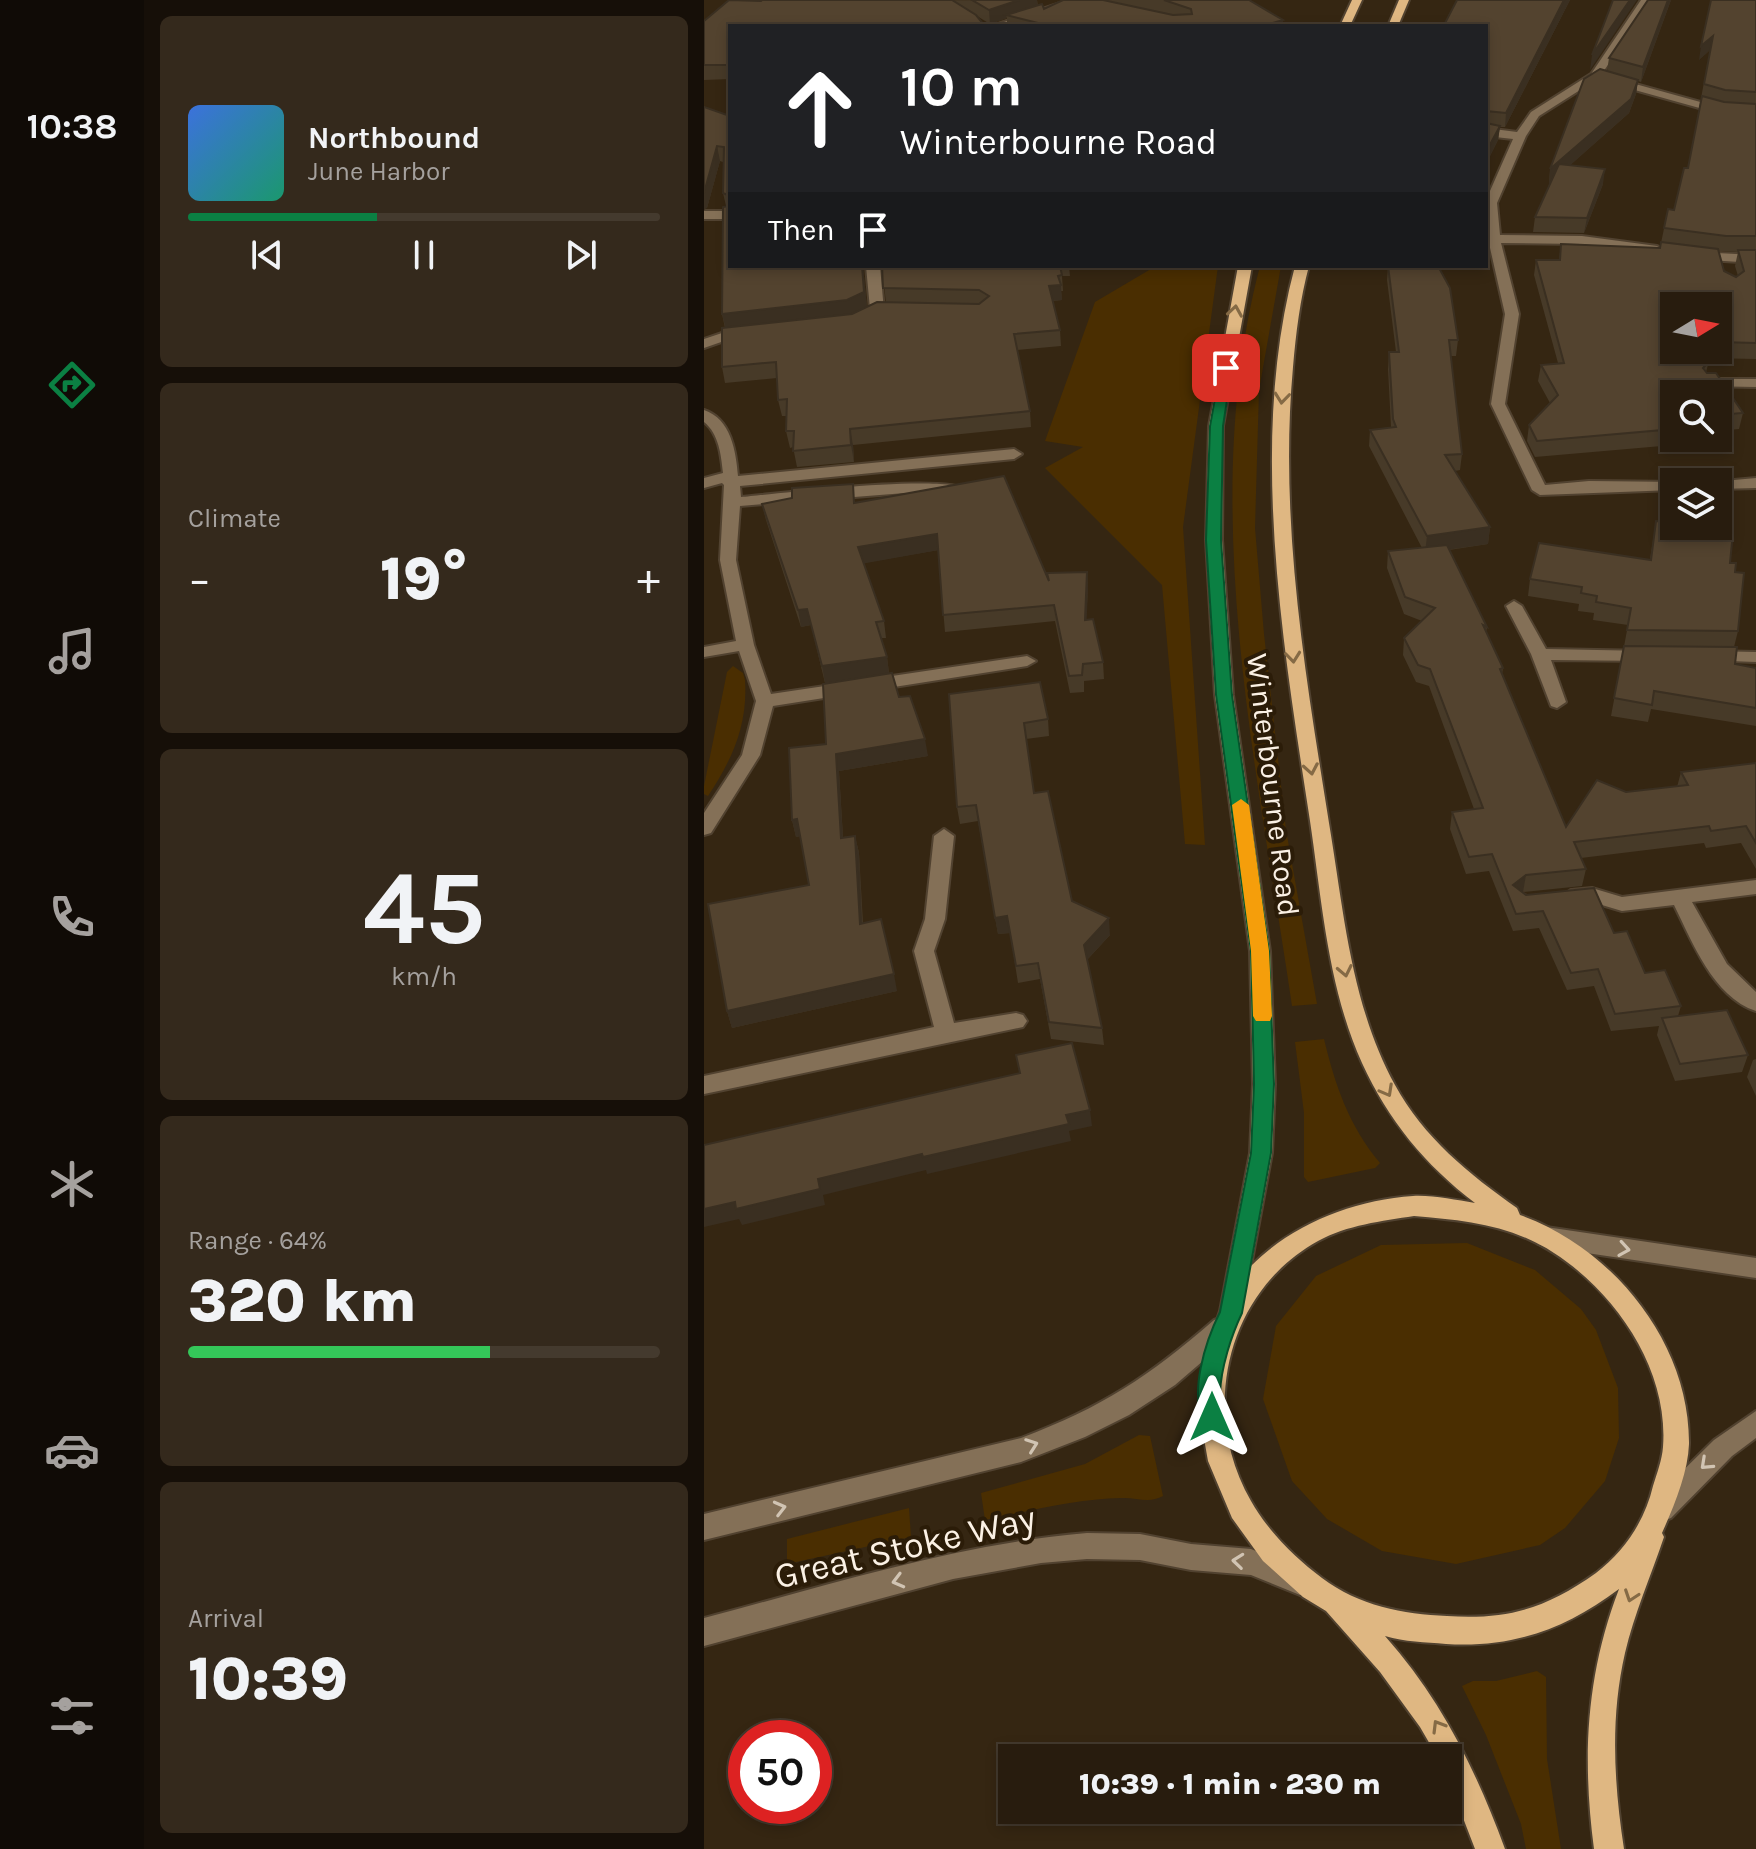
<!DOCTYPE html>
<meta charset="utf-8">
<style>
:root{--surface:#281c0e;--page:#34291c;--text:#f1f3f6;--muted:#a5a19e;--line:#443a2e;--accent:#0b8043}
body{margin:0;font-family:Karla,sans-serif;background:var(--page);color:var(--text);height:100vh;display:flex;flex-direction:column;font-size:30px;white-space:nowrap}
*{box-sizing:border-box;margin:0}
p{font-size:26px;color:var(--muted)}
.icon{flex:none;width:44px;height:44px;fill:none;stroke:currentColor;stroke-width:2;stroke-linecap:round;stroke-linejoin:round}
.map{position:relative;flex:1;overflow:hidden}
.side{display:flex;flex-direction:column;gap:16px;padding:16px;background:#160f08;width:560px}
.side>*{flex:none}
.guide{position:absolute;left:24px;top:24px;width:760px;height:244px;border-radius:0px;box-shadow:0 4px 12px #0003,0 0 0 2px var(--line);background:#202124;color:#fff;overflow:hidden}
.needle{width:52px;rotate:80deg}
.tools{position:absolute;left:956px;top:292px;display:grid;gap:16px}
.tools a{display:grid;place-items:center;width:72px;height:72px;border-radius:0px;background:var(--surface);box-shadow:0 4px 12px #0003,0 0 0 2px var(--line);font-size:40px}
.speed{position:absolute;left:24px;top:1720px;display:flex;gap:16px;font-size:40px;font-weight:700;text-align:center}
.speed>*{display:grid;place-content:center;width:104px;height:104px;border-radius:50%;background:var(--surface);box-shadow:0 4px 12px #0003,0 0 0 2px var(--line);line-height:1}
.speed .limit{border:12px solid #d22;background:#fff;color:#111}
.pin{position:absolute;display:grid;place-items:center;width:68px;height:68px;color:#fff;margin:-34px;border-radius:16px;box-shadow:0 4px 12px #0006}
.me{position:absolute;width:88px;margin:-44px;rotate:0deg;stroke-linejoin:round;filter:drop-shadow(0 0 6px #0008)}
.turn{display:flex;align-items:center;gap:28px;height:168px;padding:0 40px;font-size:36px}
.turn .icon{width:104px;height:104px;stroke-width:2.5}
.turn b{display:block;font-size:56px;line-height:68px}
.then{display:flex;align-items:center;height:76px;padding:0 40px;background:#0003;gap:16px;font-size:30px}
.big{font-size:60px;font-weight:800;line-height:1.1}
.side .tile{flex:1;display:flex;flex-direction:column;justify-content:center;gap:12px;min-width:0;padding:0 28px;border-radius:12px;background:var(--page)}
.side .dial{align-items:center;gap:0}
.dial b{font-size:104px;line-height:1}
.song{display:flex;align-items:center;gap:24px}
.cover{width:96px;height:96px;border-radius:12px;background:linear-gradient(135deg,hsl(220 70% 55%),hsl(160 70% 35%))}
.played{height:8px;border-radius:4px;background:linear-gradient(90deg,var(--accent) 40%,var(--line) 40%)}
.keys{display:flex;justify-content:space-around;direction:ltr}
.heat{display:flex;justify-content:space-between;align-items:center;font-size:44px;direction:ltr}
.charge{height:12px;border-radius:6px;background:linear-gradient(90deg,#34c759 64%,var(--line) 0)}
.trip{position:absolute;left:294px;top:1744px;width:464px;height:80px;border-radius:0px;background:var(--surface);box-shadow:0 4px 12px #0003,0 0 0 2px var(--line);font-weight:800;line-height:80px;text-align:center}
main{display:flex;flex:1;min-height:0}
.menu{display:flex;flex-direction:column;width:144px;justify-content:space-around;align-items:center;background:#100b06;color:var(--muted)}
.menu .icon{width:56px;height:56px}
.menu .on{color:var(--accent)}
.menu b{font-size:36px;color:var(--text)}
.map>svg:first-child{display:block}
</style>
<main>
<nav class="menu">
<b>10:38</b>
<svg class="icon on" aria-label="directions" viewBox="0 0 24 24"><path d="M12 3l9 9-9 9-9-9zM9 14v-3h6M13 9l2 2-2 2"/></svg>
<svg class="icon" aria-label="music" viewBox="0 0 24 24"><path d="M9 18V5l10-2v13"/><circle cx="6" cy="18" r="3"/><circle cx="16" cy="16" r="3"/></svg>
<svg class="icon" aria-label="phone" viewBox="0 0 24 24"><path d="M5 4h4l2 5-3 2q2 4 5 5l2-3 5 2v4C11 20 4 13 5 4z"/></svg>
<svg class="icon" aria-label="climate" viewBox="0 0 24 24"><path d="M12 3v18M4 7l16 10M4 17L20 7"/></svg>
<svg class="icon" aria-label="car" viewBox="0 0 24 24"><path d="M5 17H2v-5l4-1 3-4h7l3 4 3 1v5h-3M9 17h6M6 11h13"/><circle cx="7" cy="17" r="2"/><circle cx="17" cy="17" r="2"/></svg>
<svg class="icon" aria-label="filters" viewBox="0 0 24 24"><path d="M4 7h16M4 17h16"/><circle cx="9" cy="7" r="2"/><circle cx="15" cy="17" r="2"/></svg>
</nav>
<section class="side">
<div class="tile">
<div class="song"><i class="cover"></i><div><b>Northbound</b><p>June Harbor</p></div></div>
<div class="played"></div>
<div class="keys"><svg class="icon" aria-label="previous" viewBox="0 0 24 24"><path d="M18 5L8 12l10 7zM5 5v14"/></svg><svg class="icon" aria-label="pause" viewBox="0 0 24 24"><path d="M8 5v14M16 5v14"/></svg><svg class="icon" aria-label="next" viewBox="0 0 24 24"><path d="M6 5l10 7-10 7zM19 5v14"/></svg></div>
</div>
<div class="tile"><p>Climate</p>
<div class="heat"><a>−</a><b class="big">19°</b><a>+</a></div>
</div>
<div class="tile dial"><b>45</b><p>km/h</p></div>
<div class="tile"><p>Range · 64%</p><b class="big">320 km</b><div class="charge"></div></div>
<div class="tile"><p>Arrival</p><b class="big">10:39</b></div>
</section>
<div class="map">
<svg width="1052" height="1849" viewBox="0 0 1052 1849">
<rect width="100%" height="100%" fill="#352612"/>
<g fill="#4a2e01">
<path d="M452 266H514L479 527 501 845 481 844 458 585 341 468 379 447 341 441 391 302Z"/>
<path d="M556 266H577L555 390 551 528 560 634 582 830 613 1004 588 1006C553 766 493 506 556 266Z"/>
<path d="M29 666 39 673 41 680C44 725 28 760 4 796L0 794V786L23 672Z"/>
<path d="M620 1039C631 1085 645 1126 676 1163L671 1168 604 1182 600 1177V1113L591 1042Z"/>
<path d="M763 1243 831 1270 877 1309 892 1330 914 1388 915 1438 901 1481 861 1528 836 1545 752 1564 678 1551 623 1519 588 1481 559 1399 572 1326 612 1276 677 1245Z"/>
<path d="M435 1435 446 1436 459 1496C445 1504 432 1497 417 1498 371 1499 325 1511 281 1520L277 1493 381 1464Z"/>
<path d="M205 1508 207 1537 83 1564V1539Z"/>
<path d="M833 1671 842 1677 843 1759 857 1849H822L817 1824 782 1735 758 1686 769 1681H792Z"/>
</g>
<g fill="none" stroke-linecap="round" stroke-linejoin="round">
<defs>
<g id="minor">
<path d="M365 0H381L304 26H288Z"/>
<path d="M937 0H948L895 78 835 116 822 136 793 203 796 235 878 236 953 246 959 250 953 254 878 244 797 243 815 314 801 404 841 485 885 481 976 482H970V490L836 495 828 490 787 404 801 314 784 239 782 200 809 139 782 136V128L813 132 827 112 887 74Z"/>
<path d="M906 77 1018 108 1052 110V116L1017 114 902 82V78Z"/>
<rect x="0" y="211" width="26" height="8"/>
<path d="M993 252 1052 255V263L988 259 986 256Z"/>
<path d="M162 266H176L180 311 156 323 149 319 166 309Z"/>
<path d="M45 330 52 334 50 337 20 341 0 348V339L18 333Z"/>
<path d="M1005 379H1052V387L1000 386 998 383Z"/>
<path d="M0 410C27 419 32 451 34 476L310 449 318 454 310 459 36 486 37 497C72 494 243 473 263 490L255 495 201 493 36 506 32 560 50 645 67 694 323 656 332 661 323 666 69 706 56 755 7 833 0 835V813L38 755 52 701 35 651 0 657V647L32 641 16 560 20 485 18 483 0 488V478L19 473C17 455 15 434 0 422Z"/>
<path d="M1052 478V488L1014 489V482H1008Z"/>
<path d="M810 601 818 606 842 649 945 651 954 656 945 661 847 660 862 702 853 708 847 706 827 654 802 606Z"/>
<path d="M1005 651 1052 652V662L999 660 996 656 999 652Z"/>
<path d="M240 829 250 836 241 919 230 951 250 1023 312 1013 319 1015 323 1021 319 1027 0 1094V1076L230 1027 210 951 221 919 230 836Z"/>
<path d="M1052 880V894L988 902 1023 964 1052 992V1011C1009 997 988 941 970 905L918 911 888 902 867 904 857 897 867 890 888 888 918 897Z"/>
<path d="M842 1227 1052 1258V1278L842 1247 834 1244 830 1237 834 1230Z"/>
<path d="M519 1317 528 1320 531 1328 528 1336 471 1385 425 1415 381 1437 317 1462 0 1540V1514L317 1438C399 1407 444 1377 510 1320Z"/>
<path d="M1052 1411V1438L1028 1456 967 1518 958 1521 949 1518 945 1509 949 1500 1010 1440Z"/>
<path d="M383 1533 436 1534 487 1544 547 1549 605 1573 609 1582 605 1591 596 1595 547 1575 487 1570 436 1560 383 1559 337 1563 249 1579 0 1646V1618C126 1585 252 1544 383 1533Z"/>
</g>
<g id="major">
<path d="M648 0H658L646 26H636Z"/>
<path d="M695 0H705L694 26H684Z"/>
<path d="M534 266H548L519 426 518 540 529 695 566 951 571 1084 568 1153 547 1266C588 1224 650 1200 709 1196 729 1195 751 1200 771 1203 721 1165 684 1120 658 1063 624 988 618 902 606 821 579 645 544 441 591 266H605C596 299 592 333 589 367 575 521 601 672 625 823 640 912 647 1005 691 1085 719 1137 766 1175 813 1208L816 1215C909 1248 986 1343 985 1444 984 1473 970 1506 958 1533L960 1537C947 1576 930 1614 921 1653 906 1718 910 1784 920 1849H890C878 1758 882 1675 915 1589 862 1629 809 1648 742 1644 721 1642 701 1642 681 1636 737 1699 772 1770 801 1849H771L744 1779V1758H734L716 1727 676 1672 622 1611 599 1597 559 1561 528 1518 504 1461 495 1411 499 1361 516 1311 546 1153 549 1084 546 951 511 695 502 540 505 426ZM710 1216C759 1220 808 1225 850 1253 912 1293 965 1370 959 1447 958 1460 953 1473 949 1486 941 1520 921 1551 892 1573 843 1608 804 1620 743 1616 699 1614 655 1606 618 1578 590 1557 564 1531 547 1501 495 1411 522 1292 614 1241 643 1225 678 1221 710 1216Z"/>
</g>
</defs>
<use href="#minor" stroke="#514230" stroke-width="4"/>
<use href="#major" stroke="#514230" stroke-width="4"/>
<use href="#minor" fill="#847057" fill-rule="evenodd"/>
<use href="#major" fill="#dfb782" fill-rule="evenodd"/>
</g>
<g fill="#473a28" fill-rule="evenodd">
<path d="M333 0 334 6 340 9 359 0H545L579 26H303V18L286 24 273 16 26 26V79L0 80V21L55 1Z"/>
<path d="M753 0H866L801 127H796L794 140 782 164V26H740Z"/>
<path d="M967 0 937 82 934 81 932 94 925 113 866 165 899 184 880 233 829 232 831 217 847 181 845 184 846 169 903 71 905 58Z"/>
<path d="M1052 0V359L1002 358 1005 361 1002 372 1039 413 1035 429 1014 431V394H970V438H983L981 444 831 457 823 441 825 425 846 403 834 381 837 365 854 363 830 275 832 260H855L857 244 956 248 964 209 970 210 984 168 1006 50 995 60ZM1015 251 1034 252 1031 266 1034 276 1032 277 1020 271ZM1014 306V350H970Z"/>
<path d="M0 107 26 116V266H159L163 307 182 303 178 266H365L366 276H358L359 291H357L358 300 349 301 356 330 357 346 313 350 326 411 327 427 149 445 150 462 93 467 89 447 86 448 82 431V416H78L74 400 73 378 21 383 18 367 21 328 18 314 22 206 19 193V162L16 161 3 208Z"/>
<path d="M684 266 754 340 752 356H747L758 454 756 470 751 471 786 527 784 544 745 550 783 627 782 633 799 668 798 675 862 827 922 792 973 787 977 772 1052 763V869L1037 843 1002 848 1000 843 877 858 882 869 878 886 819 892 910 933 941 973 977 1006 974 1016 1044 1055 1038 1072 971 1081 953 1035 955 1026 907 1031 890 986 863 990 835 928 809 931 785 871 762 874 746 829 748 812 770 809 725 686 712 682 699 655 700 638 718 621 700 614 683 568 684 551 718 548 665 446 666 430 687 427 684 369 685 352H692L683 280Z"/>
<path d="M88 498 152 503 344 578 383 572 384 588 382 620 399 662 400 679 380 681V692L366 693 351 621 241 632 234 550 159 563 180 621 182 638H177L183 657 185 673 195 697 224 756 135 771 139 837 151 836 155 853 159 923 193 991 28 1028 23 1011 105 885 96 836 92 837 88 820 122 744 121 683 107 625 97 627 62 520 58 504Z"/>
<path d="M952 521 1026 563 1031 572 1034 631 1030 647 1031 664 1052 668V726L947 709 944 722 907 716 924 625 889 620 890 613 874 611 875 604 824 596 826 579 946 559Z"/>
<path d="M245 694 344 719 345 736 322 739 330 793 368 901 406 935 383 960 398 1028 400 1045 347 1039 336 979 314 983 306 933 294 934 274 821 256 824 253 807Z"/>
<path d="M1052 1059V1096L1043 1077 1049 1060Z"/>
</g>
<g fill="#3a2f21">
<path d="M315 0H333L334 7 302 15 303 18 286 24 285 10Z"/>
<path d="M860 0H866L801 127 802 113Z"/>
<path d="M926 0H933L886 70 888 55Z"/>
<path d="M964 0H967L937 82 939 67Z"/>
<path d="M579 20V26H558Z"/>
<path d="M1009 36 1006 50 995 60 997 46Z"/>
<path d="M934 80 932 94 925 113 845 184 846 169Z"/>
<path d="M796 126 794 140 782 164V152Z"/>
<path d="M13 146 16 161 3 208 0 210V193Z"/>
<path d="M901 169 899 184 880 233 883 218Z"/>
<path d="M159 266 163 307 146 316 22 330 18 314Z"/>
<path d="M357 285 358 300 346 301 345 286Z"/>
<path d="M146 429 149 445 150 462 147 445Z"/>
<path d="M786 527 784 544 721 553 723 536Z"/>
<path d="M233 534 235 550 157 564 154 547Z"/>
<path d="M383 572 384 588 382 637 381 620Z"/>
<path d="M103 609 107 625 97 627 94 610Z"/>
<path d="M183 657 185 673 121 683 118 666Z"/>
<path d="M221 739 224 756 135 771 140 855 137 838 132 754Z"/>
<path d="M93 819 97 836 92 837 88 820Z"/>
<path d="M151 836 155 853 159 941 156 924Z"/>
<path d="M822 875 819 892 806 902 809 885Z"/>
<path d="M303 916 306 933 294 934 291 918Z"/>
<path d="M405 918 406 935 381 962 380 945Z"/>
<path d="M190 974 193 991 28 1028 23 1011Z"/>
<path d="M386 1110 388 1126 365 1131 367 1141 223 1174 222 1170 119 1195 121 1205 38 1225 35 1219 0 1227V1209L362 1115Z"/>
</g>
<g fill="#53432f" stroke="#3a2f21" stroke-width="2">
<path d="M25 0 57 1 58 0H248L272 15 281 26H26V65H0V21Z"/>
<path d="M268 0H315L285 10Z"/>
<path d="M359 0H399L469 15 488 14 487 9 460 0H545L579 20 558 26H346L302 15 338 4 340 9Z"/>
<path d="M753 0H860L802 113 782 111V26L740 25Z"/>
<path d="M909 0H926L888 55Z"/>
<path d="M944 0H964L939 67 905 58Z"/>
<path d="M1007 0H1052V92L1021 90 1000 84 1009 36 997 46Z"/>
<path d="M896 69 934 80 927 99 846 169 880 79Z"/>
<path d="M998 96 1020 102 1052 104V236H1022L960 228 964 209 970 210 980 168H984Z"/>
<path d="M0 107 26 116V266H158L160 292 143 300 18 314 19 207 25 206 26 196 19 193 20 147 13 146 0 193Z"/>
<path d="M782 123 796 126 782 152Z"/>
<path d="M855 164 901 169 883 218 831 217Z"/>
<path d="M957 242 1014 249 1020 271 1032 277 1040 271 1034 250H1052V343L1014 342V306H970V350H997L1005 361 999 368 1003 373H1012L1039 413 1014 415V394H970V429L833 441 825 425 854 395 837 365 860 363 832 260H856L857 244 956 248Z"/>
<path d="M178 266H356L358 275 354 276 357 285 345 286 356 330 310 334 326 411 146 429 147 445 89 451 90 431H82L83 399 74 400 72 362 18 367V328L148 314 173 302 275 304 285 296 275 290 179 288Z"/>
<path d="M684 266H734L746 288 754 340H745L758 454 741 455 786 527 723 536 666 430 692 427 689 419 685 352H695Z"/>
<path d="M300 476 345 581 343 573 383 572 381 620 389 619 399 662 379 664 378 675 365 676 350 605 239 615 233 534 154 547 180 621 172 622 183 657 118 666 103 609 94 610 58 504 88 498V488L149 484 150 503Z"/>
<path d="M952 521 970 523V526H989L1029 532 1026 563H1032L1031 572 1040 573 1034 631 923 630 927 608 892 602 893 596 877 593 878 587 826 579 835 543 947 560Z"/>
<path d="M743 545 783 627 779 625 799 668 796 669 862 827 893 780 922 792 984 785 977 772 1052 763V843L1042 826 1007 831 1005 826 870 842 882 869 822 875 809 885 822 895 890 888 910 933 923 931 941 973 961 970 977 1006 911 1014 894 969 867 973 839 911 812 914 788 854 765 857 748 812 779 808 726 669 714 665 700 638 731 608 701 597 684 551Z"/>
<path d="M920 646 1033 647 1031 664 1052 668V708L950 691 948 705 910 698Z"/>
<path d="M188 673 195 697 206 696 221 739 132 754 137 838 151 836 156 924 177 919 190 974 23 1011 4 904 105 885 93 819 88 820 85 748 122 744 119 684Z"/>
<path d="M336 682 344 719 320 723 330 793 344 791 368 901 405 918 380 945 398 1028 345 1022 334 963 312 966 303 916 291 918 272 805 253 807 245 694Z"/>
<path d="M1023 1010 1044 1055 976 1064 958 1018Z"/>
<path d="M368 1043 386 1110 362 1115 365 1124 219 1157 218 1154 114 1179 116 1189 32 1209 31 1202 0 1209V1145L316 1073 312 1055Z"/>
</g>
<defs><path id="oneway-chevron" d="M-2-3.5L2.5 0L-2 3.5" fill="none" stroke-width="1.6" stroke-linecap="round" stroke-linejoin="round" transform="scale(2)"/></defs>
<g stroke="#856a45">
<use href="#oneway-chevron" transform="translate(531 311) rotate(-81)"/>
<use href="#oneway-chevron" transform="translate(578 398) rotate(96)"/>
<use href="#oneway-chevron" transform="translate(589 657) rotate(84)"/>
<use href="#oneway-chevron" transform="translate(607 769) rotate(80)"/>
<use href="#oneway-chevron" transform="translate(641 971) rotate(78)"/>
<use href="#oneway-chevron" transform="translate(683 1091) rotate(61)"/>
<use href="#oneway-chevron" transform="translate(927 1596) rotate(109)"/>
<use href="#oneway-chevron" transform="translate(734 1726) rotate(-121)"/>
</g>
<g stroke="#d1c4b3">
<use href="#oneway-chevron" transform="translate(920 1249) rotate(9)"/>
<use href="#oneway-chevron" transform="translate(328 1445) rotate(-20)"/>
<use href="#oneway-chevron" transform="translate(1002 1464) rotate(137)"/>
<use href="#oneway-chevron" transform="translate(76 1508) rotate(-14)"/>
<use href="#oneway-chevron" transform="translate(534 1561) rotate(-174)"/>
<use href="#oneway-chevron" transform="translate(194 1581) rotate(165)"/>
</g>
<path fill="#0b8043" stroke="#07532c" stroke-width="2" d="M517 365 528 368 519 426 517 540 528 695 565 951 570 1084 567 1153 538 1313C527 1336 517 1368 516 1393 515 1405 521 1413 516 1424L508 1428 500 1424C485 1393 501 1342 516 1312L547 1153 550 1084 547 951 512 695 502 540 506 426Z"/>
<path fill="#f59e0b" d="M537 799 545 805 565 951 568 1016 566 1021H552L549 1016 547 951 528 805Z"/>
<g text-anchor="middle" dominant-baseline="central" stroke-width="8" stroke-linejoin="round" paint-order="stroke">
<g font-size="30" fill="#fbf1e5" stroke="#2b1c08">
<text transform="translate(569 785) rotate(83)">Winterbourne Road</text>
</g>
<g font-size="36" fill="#fbf1e5" stroke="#2b1c08">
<text transform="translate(201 1547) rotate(-13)">Great Stoke Way</text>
</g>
</g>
</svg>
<div class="tools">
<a><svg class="needle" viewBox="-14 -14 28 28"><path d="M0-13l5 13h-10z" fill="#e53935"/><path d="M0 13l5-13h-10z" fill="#a5a19e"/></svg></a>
<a><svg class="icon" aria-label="search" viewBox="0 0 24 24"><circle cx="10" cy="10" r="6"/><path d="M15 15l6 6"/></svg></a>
<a><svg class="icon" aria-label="layers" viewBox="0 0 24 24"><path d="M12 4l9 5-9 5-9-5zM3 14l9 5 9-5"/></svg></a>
</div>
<div class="speed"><div class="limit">50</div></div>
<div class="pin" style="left:522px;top:368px;background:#d93025"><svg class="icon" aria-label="arrive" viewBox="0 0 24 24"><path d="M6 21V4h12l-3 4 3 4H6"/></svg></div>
<svg class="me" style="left:508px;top:1417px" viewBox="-20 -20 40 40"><path d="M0-17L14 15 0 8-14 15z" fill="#0b8043" stroke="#fff" stroke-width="4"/></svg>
<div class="trip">10:39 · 1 min · 230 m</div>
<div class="guide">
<div class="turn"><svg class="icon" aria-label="ahead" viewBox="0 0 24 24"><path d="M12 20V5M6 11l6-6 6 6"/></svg><div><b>10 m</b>Winterbourne Road</div></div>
<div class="then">Then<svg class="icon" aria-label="arrive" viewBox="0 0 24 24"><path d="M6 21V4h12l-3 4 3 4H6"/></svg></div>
</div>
</div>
</main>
